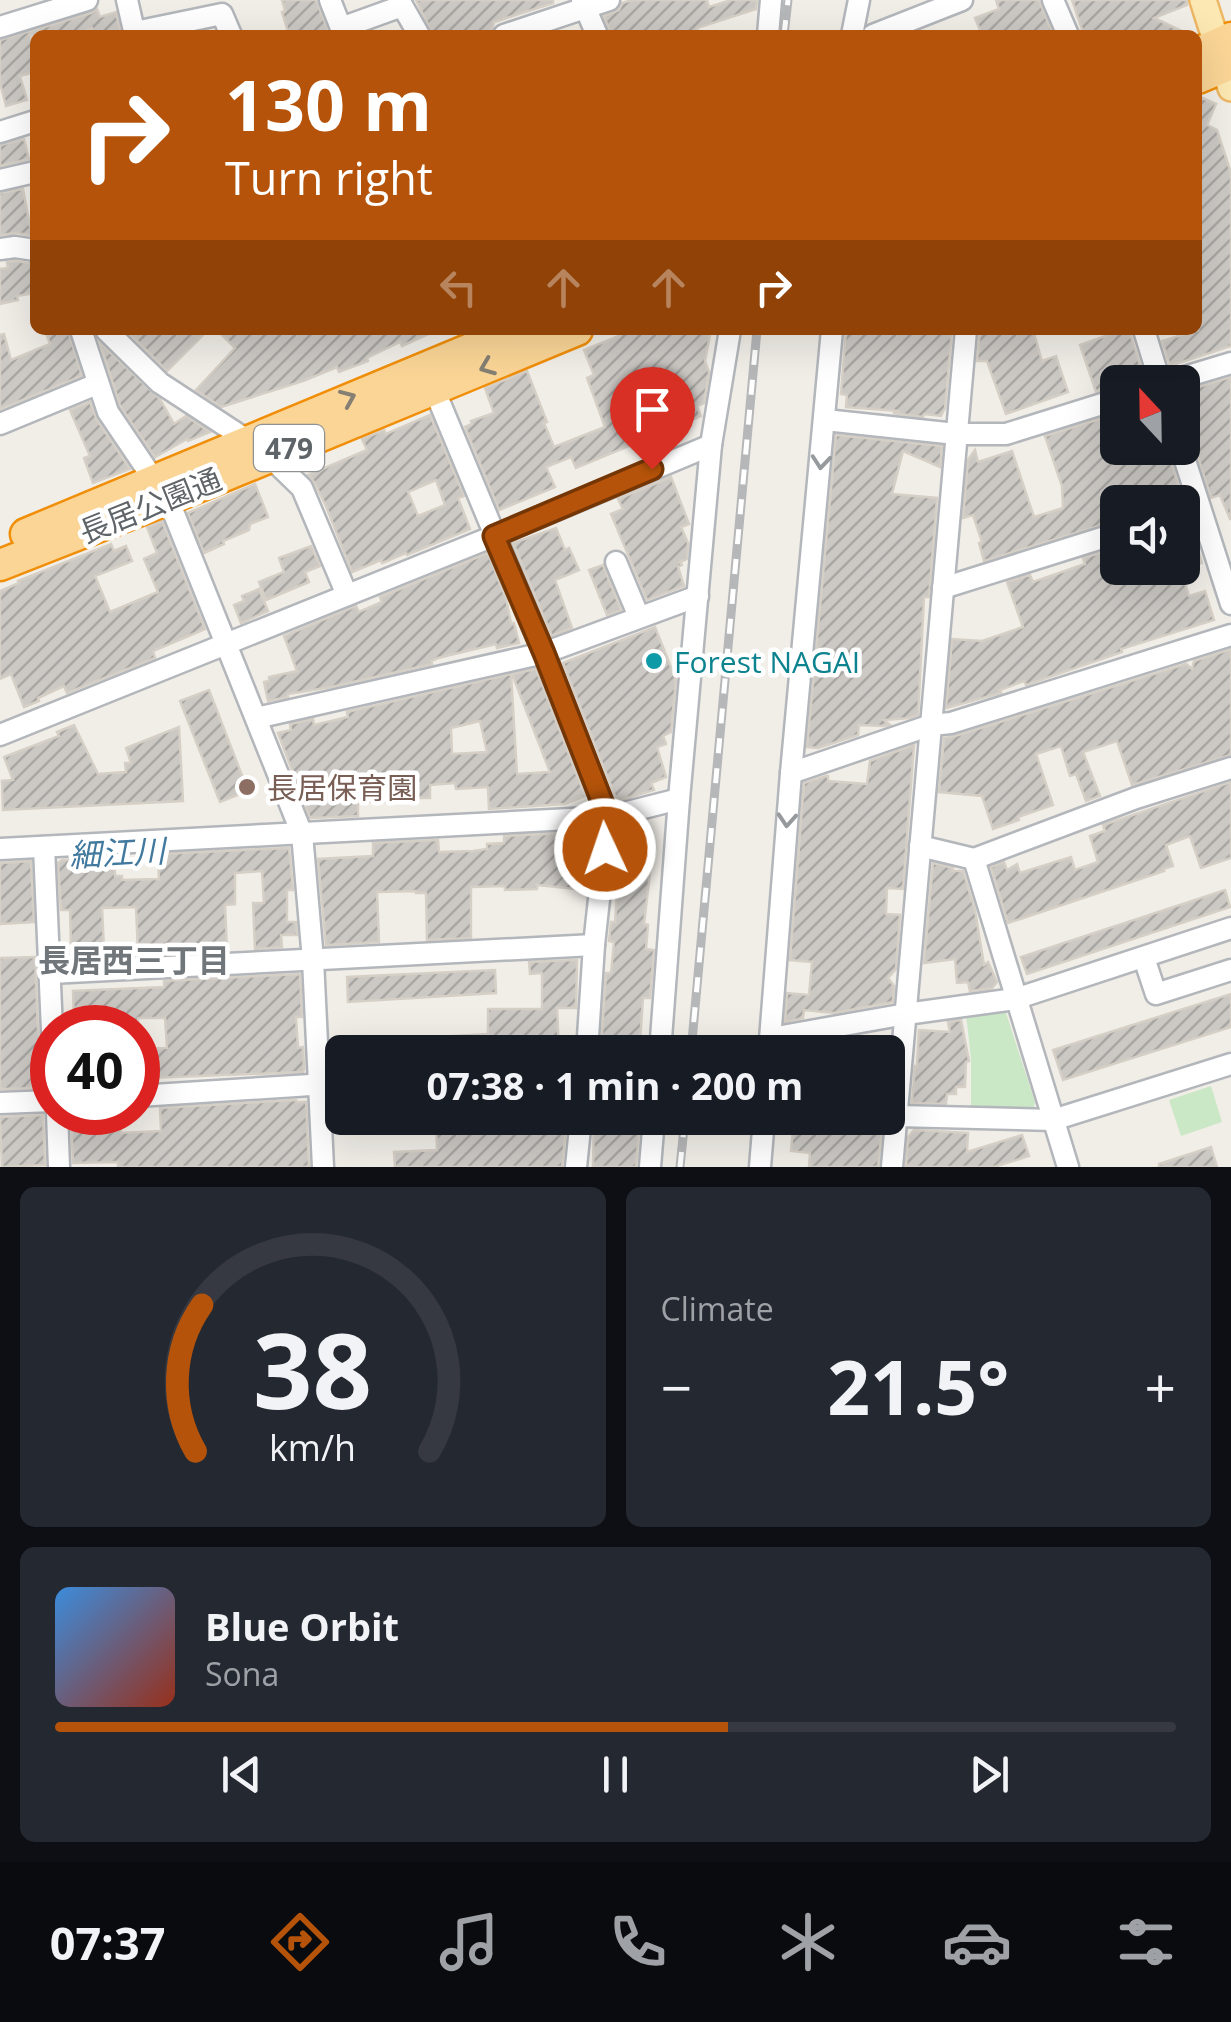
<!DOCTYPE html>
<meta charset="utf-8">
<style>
:root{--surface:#171b24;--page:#242831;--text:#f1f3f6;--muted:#9ea1a6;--line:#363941;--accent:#b45309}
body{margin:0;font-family:"Open Sans","Noto Sans JP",sans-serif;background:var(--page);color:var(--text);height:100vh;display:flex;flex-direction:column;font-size:38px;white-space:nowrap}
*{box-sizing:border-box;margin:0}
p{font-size:32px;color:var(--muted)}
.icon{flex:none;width:55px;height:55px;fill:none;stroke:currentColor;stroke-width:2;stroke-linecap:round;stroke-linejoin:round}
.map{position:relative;height:1167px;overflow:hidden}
.details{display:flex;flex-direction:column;gap:20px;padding:20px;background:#0d0f14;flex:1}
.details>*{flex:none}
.hud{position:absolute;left:30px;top:30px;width:1172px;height:305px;border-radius:15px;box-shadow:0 10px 40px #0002;background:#b45309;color:#fff;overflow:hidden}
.needle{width:65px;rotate:338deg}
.controls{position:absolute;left:1100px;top:365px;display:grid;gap:20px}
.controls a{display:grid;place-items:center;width:100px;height:100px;border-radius:15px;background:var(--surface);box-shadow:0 10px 40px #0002;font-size:50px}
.speed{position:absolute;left:30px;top:1005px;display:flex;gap:20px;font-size:50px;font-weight:700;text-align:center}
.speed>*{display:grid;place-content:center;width:130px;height:130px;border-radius:50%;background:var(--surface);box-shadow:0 10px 40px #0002;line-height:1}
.speed .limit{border:15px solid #d22;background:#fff;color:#111}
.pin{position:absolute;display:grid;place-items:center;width:85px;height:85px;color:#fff;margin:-102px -42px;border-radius:50% 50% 50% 0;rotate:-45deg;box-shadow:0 0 10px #0007}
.pin .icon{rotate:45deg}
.me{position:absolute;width:110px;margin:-55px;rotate:357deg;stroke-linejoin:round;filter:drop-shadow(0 0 8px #0008)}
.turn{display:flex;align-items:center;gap:35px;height:210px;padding:0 30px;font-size:45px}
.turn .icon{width:130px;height:130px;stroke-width:2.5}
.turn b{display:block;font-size:70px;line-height:85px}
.lanes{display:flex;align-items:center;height:95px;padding:0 30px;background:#0003;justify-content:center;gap:50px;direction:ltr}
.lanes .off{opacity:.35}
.big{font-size:75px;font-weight:700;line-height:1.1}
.details .card{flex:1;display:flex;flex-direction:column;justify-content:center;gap:15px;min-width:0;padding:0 35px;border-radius:15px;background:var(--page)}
.details .dial{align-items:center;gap:0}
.dial svg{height:260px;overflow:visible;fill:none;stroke:var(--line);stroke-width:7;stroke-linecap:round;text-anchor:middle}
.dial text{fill:var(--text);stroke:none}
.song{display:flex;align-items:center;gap:30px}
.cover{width:120px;height:120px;border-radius:15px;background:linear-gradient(135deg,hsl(210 70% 55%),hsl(10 70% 35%))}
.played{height:10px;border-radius:5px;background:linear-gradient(90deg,var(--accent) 60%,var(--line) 60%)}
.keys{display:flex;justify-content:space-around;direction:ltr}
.heat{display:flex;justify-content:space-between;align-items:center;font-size:55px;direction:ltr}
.details .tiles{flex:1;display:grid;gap:20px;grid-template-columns:1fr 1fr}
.card:last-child{grid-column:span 2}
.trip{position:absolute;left:325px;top:1035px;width:580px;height:100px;border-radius:15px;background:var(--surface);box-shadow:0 10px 40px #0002;font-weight:700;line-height:100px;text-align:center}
.tabs{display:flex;height:160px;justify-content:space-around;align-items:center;background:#090b0e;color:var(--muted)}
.tabs .icon{width:70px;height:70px}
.tabs .active{color:var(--accent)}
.tabs b{font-size:45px;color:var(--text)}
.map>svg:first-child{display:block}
</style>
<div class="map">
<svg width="1231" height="1167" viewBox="0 0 1231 1167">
<defs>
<pattern id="building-hatch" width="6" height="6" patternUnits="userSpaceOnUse" patternTransform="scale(2.5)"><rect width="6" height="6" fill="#ccc9c5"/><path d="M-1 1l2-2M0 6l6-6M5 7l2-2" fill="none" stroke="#a9a7a4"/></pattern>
</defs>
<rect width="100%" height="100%" fill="#f1eee8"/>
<g fill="#cae7c6">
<path d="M1005 1010 1035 1102 1033 1112 971 1110V1059L966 1014Z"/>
<path d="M1211 1086 1222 1122 1181 1136 1169 1100Z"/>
</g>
<g fill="url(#building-hatch)" stroke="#d5cfc6" stroke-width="2.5" fill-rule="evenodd">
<path d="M282 0H316L330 35H289L282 12 285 11Z"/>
<path d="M416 0H553V3L494 22 492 30 476 35H433Z"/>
<path d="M632 0H707L709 7 731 0H757L756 9 697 28 699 35H611L604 16 619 10 622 3Z"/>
<path d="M996 0H1039L1053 35H982L975 18 999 9Z"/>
<path d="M1072 0H1187V5L1154 18 1190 35H1084Z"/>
<path d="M97 9 100 17 116 12 121 35H94L92 28 74 35H30L35 53V72L20 76 27 100 6 106 0 83V40L91 13Z"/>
<path d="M1198 96 1216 104 1207 125 1217 130 1231 173V346L1170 366 1162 341 1198 330Z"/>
<path d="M24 139 29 159 0 166V145Z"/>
<path d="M23 189 30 226H35V236L17 233 0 235V193Z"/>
<path d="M15 261 35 264V293L17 296 18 300 0 304V269L8 268 7 262Z"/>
<path d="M45 330H68L82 376 0 409V335L4 334 11 360 50 344Z"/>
<path d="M126 330H208L167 371Z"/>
<path d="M217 330H437L402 346 400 342 367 358 368 361 339 372 337 367 303 381 221 407 196 390 235 348Z"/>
<path d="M624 330H711L705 361 709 372 704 403 697 406 701 416 576 468 571 457 546 467 555 487 499 510 465 427 472 424 471 421 494 413 485 388 527 371 547 422 544 423 554 447 605 427 587 378 594 375 584 350 619 336 617 333Z"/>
<path d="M846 330H952L945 408 941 416 924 414 923 417 893 413 900 411 846 407 847 395 841 394Z"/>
<path d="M980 330H1033L1042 361 1056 356 1068 392 1006 414 987 361H977Z"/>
<path d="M1122 330H1129L1143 374 1140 379 1130 382H1118V386L1096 392 1080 345Z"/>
<path d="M100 343 160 399 174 424 186 416 210 432 188 441 187 439 155 457 120 406Z"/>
<path d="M1231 377V519H1230L1220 495 1211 498 1194 444 1187 436 1182 421V392Z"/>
<path d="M90 402 97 420 130 469 93 483 84 458 90 456 70 410Z"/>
<path d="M1116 414 1118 448H1158L1161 457 1169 455 1183 502H1118V520L984 561 979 543 982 542 973 515 963 518 968 460 975 450 978 462 1012 451 1034 517 1063 508 1062 486 1045 436Z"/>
<path d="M430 415 464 496 458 498 470 529 407 555 406 553 382 563 381 560 352 572 326 506 314 482 308 475 367 450 362 439 384 430 386 434ZM436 480 445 505 418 516 408 492Z"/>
<path d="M836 435 942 446 940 467 903 451 892 494 937 498 929 597H924L918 715 909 718 884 720 890 725 884 726 859 725 858 735 818 748 807 747Z"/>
<path d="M671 477 689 524 681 527 688 543 687 559 680 562 682 565 678 567 684 586 647 600 611 514 623 509 618 499Z"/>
<path d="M255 484 268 517 250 524 249 530 223 541 224 544 204 553 188 513Z"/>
<path d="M1182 510H1185L1202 563 1182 570Z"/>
<path d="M162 521 205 629 153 651 155 658 67 693 64 686 38 698 39 701 24 707 11 674 0 679V591L19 583 18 581 111 544 114 551 126 546 132 561 95 576 110 612 158 592 144 559 157 553 147 527Z"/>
<path d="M556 528 565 550 569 548 579 570 555 580 572 628 552 636 513 543Z"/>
<path d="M311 546 320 566 305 572 309 582 266 600 259 582 284 572 279 558Z"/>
<path d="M1118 548V572L1130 568H1180L1189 596 1205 591 1214 620 1121 649 1122 652 1026 685 1024 681 1000 690 1001 693 946 708 952 639 982 641 1023 627 1007 582 1030 575 1033 582 1085 564 1083 558Z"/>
<path d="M488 553 506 599 511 623H514L519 643 497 648 496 644 438 658 431 661 432 664 331 687 288 694V697L268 701 264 682 269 681V677L297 671 284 636 356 606 359 612 382 602 380 597Z"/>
<path d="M603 565 621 610 607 615 589 570Z"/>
<path d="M259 589 268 611 241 623 234 605 244 601 242 596Z"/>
<path d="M655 627 676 680 671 732 663 736 666 744 657 747 666 777 651 783 654 790 620 800 615 796 563 663Z"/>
<path d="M1231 649V755L1132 785 1117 741 1083 752 1100 796 1086 801 1076 774 1070 776 1061 746 1036 754 1053 805 1018 817 1019 820 993 829 982 796 939 792 944 738 955 736 1186 664 1192 669 1194 661Z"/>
<path d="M536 669 585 796 565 804 489 809 488 787 456 789 455 783 430 785V798H412V802H358V816L310 818 278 733 291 730 290 724 313 719 314 725 348 717 347 712 511 674 517 774 550 772 512 674ZM480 721 487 752 452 754 451 728Z"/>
<path d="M209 690 248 791 220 802 180 701Z"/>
<path d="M74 725 98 774 126 772 125 763H131L126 748 179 727 183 801 3 810 2 781 13 780 4 757 59 736 57 732Z"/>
<path d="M914 745 903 889 887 888 886 914 900 915 896 969 888 978 894 986 893 1002 834 1013 804 1010 803 1018 785 1022 787 993 809 995 812 962 790 960 804 783 826 776H828V781L867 784 870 761Z"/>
<path d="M1231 782V858L1201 868 1190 836 1166 845 1173 866 1163 869 1164 871 1008 923 991 867 1004 862 1007 870 1017 864 1020 873 1071 857 1075 870 1098 862 1090 836 1105 831 1103 825Z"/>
<path d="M648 828 651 864 644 924 648 925 646 949 654 950 650 998H643L640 1042H630V1050L601 1049 606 973H611L614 942 609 941 611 922H615L617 892H614L620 831Z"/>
<path d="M593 832 588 870 578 869 575 889 537 885V889L505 890V886L471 887V938L427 940 426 893H416V891L377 892 379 942 326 945 318 859 373 856V843L438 840 439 852 473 851 487 849V844L504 843V836Z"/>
<path d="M289 848 293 890H287V922H296L297 935H281L282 947 255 949 253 903H264L262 871 235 873V904L225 905 227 950 163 953V951L138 952 136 907 102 908 104 949 83 950V946L71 947 70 910H61L58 863 62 860 114 857 115 876H122V880L159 879 158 854Z"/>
<path d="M31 861 34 922 0 924V863Z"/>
<path d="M933 863 953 868 952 871H963L975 910 984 965 988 962 997 982 992 988 970 991 968 982 957 983 955 959 924 963Z"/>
<path d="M1225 890 1230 907 1027 974 1021 957Z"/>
<path d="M35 957 38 1031 41 1038 48 1043 49 1081 41 1088 0 1089V958Z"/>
<path d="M577 960 576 1008H557L559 1052H348L347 1042 488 1034V1009H542V973L530 974 529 962Z"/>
<path d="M495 970 496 993 348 1002 347 977Z"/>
<path d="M300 974 302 1017H296L298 1048 303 1047 304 1069 303 1072 150 1078V1075H138V1049L167 1048 165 1018H138V1028H88V1020L74 1021 73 991 164 987V981Z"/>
<path d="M1231 994V1027L1063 1080 1053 1050Z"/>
<path d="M961 1020 969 1061 966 1062 965 1087H956V1094H947L946 1104 912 1103 915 1066H917L919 1030 950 1032 948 1022Z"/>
<path d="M296 1100 297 1102H306L309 1167H118V1162L73 1163 71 1117 75 1112H120L121 1133 161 1131 160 1108Z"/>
<path d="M43 1115 45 1165 2 1167 0 1117Z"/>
<path d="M436 1118H567L562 1167H395L394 1152 437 1150Z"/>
<path d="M594 1118H640L636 1167H593Z"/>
<path d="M817 1118H883L878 1167H809L810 1153 791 1151 793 1129 816 1131Z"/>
<path d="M914 1130 968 1133 967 1152 1022 1135 1029 1156 994 1167H906L908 1137Z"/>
<path d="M1211 1147 1217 1167H1159V1164Z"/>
</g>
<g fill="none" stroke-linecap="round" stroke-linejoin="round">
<defs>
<g id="minor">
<path d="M127 0 135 35"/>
<path d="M330 0 341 28 402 6"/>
<path d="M399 0 419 35"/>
<path d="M582 0 597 35"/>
<path d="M1053 0 1068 35"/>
<path d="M0 27 87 0"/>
<path d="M135 32 222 14 231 35"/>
<path d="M504 35 609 0"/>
<path d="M768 35 771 0"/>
<path d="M852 35 859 0"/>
<path d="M873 35 962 0"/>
<path d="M0 132 35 121"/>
<path d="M0 180 35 172"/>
<path d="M0 249 15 247 35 250"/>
<path d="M81 330 108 412 154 480"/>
<path d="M106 330 160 383 247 440"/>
<path d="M1144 330 1160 382"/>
<path d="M429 377 544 653 608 817 594 945 587 1052"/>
<path d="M1168 382 1231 363"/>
<path d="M825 420 956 434H1006L1118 399"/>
<path d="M0 424 97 384"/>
<path d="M1181 448 1231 604"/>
<path d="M269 456 302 488 347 595"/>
<path d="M168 499 302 834 313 960 323 1167"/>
<path d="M616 562 639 617"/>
<path d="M943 588 1118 533"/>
<path d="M256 718 544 653 698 596"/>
<path d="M0 735 494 536 711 445"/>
<path d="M791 773 931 725 951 723 1231 635"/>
<path d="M920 846 974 859 1136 798 1231 768"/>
<path d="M44 847 52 1030"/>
<path d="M0 849 608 817 679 799"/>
<path d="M974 859 1068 1167"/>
<path d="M1144 958 1156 994 1231 970"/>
<path d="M50 973 594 945"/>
<path d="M771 1038 906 1014 1015 999 1231 928"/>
<path d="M660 1052 679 799 711 445 730 330"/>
<path d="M769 1052 791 773 832 330"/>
<path d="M138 1096 342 1083"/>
<path d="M0 1103 52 1101"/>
<path d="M57 1112 59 1167"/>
<path d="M897 1116 1053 1120 1231 1064"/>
<path d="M576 1167 581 1118"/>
<path d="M650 1167 654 1118"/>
<path d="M760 1167 764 1118"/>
<path d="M892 1167 966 330"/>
</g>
<path id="major" d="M1203 0 1231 88"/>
<g id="highway">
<path d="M1198 53 1231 38"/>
<path d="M1198 78 1231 64"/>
<path d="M26 534 516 330"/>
<path d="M0 565 168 499 577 330"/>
</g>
</defs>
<use href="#minor" stroke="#b3b6ba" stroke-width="25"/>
<use href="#major" stroke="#edb765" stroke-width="30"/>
<use href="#highway" stroke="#f18e08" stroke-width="35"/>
<use href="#minor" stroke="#fff" stroke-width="20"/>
<use href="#major" stroke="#fce8b2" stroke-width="25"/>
<use href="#highway" stroke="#fad596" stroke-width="30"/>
<defs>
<g id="rail">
<path d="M784 35 788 0"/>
<path d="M691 1052 757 330"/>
<path d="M680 1167 685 1118"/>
</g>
</defs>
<use href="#rail" stroke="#b6b7b8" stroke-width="9"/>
<use href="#rail" stroke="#fff" stroke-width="5" stroke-dasharray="15" stroke-linecap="butt"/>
</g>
<defs><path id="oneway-chevron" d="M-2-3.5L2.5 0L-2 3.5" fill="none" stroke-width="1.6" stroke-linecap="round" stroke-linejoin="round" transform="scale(2.5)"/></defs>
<g stroke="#868074">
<use href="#oneway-chevron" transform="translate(487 367) rotate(158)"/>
<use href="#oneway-chevron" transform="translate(348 398) rotate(-23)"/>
</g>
<g stroke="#979a9d">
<use href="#oneway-chevron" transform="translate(821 462) rotate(95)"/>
<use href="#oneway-chevron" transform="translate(787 820) rotate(94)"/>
</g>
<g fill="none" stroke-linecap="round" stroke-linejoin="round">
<defs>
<path id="route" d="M605 849 608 817 544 653 494 536 652 469"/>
</defs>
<use href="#route" stroke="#753606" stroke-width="25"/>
<use href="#route" stroke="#b45309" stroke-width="18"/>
</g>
<circle fill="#0f9aa8" stroke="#fff" stroke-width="4" cx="654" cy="661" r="10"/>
<circle fill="#8d6e63" stroke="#fff" stroke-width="4" cx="247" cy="787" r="10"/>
<g text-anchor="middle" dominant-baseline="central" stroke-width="9" stroke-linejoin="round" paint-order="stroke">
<rect fill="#fff" stroke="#8f9295" stroke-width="2.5" x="254" y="425" width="70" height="46" rx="8"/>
<g font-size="28" font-weight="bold" fill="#5f6468">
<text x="289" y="448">479</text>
</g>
<g font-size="30" fill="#5f6468" stroke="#fff">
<text transform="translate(150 505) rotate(-22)">長居公園通</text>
</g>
<g font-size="30" fill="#0d838f" stroke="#fff" text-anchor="start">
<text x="674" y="661">Forest NAGAI</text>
</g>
<g font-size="30" fill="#785e54" stroke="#fff" text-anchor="start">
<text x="267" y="787">長居保育園</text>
</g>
<g font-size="32" font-style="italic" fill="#42799e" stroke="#fff">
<text transform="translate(117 852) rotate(-3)">細江川</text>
</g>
<g font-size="32" font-weight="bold" fill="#70767a" stroke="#fff">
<text x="134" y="959">長居西三丁目</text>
</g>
</g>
</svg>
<div class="controls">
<a><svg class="needle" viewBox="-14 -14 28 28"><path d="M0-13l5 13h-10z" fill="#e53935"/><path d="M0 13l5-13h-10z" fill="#9ea1a6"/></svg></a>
<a><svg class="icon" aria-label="sound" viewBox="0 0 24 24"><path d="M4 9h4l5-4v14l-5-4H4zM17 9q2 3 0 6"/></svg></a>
</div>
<div class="speed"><div class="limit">40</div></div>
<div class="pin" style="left:652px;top:469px;background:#d93025"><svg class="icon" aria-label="arrive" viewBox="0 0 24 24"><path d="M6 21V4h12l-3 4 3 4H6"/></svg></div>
<svg class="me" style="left:605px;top:849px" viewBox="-20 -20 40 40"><circle r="17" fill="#b45309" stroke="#fff" stroke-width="3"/><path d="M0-11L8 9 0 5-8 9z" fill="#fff"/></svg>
<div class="trip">07:38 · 1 min · 200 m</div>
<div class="hud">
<div class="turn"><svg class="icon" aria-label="right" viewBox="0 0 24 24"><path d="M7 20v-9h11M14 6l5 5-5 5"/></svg><div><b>130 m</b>Turn right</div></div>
<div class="lanes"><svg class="icon off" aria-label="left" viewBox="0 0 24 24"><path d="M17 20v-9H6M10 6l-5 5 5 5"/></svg><svg class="icon off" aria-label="ahead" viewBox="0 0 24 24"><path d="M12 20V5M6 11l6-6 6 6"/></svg><svg class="icon off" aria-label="ahead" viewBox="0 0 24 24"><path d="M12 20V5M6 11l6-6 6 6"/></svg><svg class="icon" aria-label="right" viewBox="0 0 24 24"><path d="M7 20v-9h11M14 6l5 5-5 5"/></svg></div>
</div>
</div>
<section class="details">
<div class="tiles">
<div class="card dial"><svg viewBox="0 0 100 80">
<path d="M14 69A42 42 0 1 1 86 69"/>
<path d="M14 69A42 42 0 0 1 16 24" stroke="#b45309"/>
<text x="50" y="56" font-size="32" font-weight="700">38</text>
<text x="50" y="72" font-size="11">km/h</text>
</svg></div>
<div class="card"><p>Climate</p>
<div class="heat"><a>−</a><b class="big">21.5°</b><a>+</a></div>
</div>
<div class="card">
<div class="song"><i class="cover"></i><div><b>Blue Orbit</b><p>Sona</p></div></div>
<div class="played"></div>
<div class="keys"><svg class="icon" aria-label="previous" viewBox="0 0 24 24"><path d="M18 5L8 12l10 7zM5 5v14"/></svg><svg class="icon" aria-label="pause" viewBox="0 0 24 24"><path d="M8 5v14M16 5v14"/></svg><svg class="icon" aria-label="next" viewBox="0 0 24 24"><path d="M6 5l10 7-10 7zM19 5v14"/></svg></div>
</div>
</div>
</section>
<nav class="tabs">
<b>07:37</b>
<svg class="icon active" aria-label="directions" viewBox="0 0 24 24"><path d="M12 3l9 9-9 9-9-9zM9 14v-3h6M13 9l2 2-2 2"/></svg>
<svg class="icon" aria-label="music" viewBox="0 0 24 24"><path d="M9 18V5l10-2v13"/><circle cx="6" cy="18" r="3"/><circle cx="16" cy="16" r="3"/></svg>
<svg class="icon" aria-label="phone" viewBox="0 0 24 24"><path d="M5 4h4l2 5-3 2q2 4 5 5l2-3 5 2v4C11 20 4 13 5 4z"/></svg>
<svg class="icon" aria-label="climate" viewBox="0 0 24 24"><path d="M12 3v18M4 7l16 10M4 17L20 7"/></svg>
<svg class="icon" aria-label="car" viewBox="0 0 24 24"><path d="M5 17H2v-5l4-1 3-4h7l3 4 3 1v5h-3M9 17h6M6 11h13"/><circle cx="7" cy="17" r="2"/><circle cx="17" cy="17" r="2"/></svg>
<svg class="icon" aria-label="filters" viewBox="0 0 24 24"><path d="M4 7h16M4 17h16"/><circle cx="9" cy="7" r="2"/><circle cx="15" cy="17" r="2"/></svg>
</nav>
